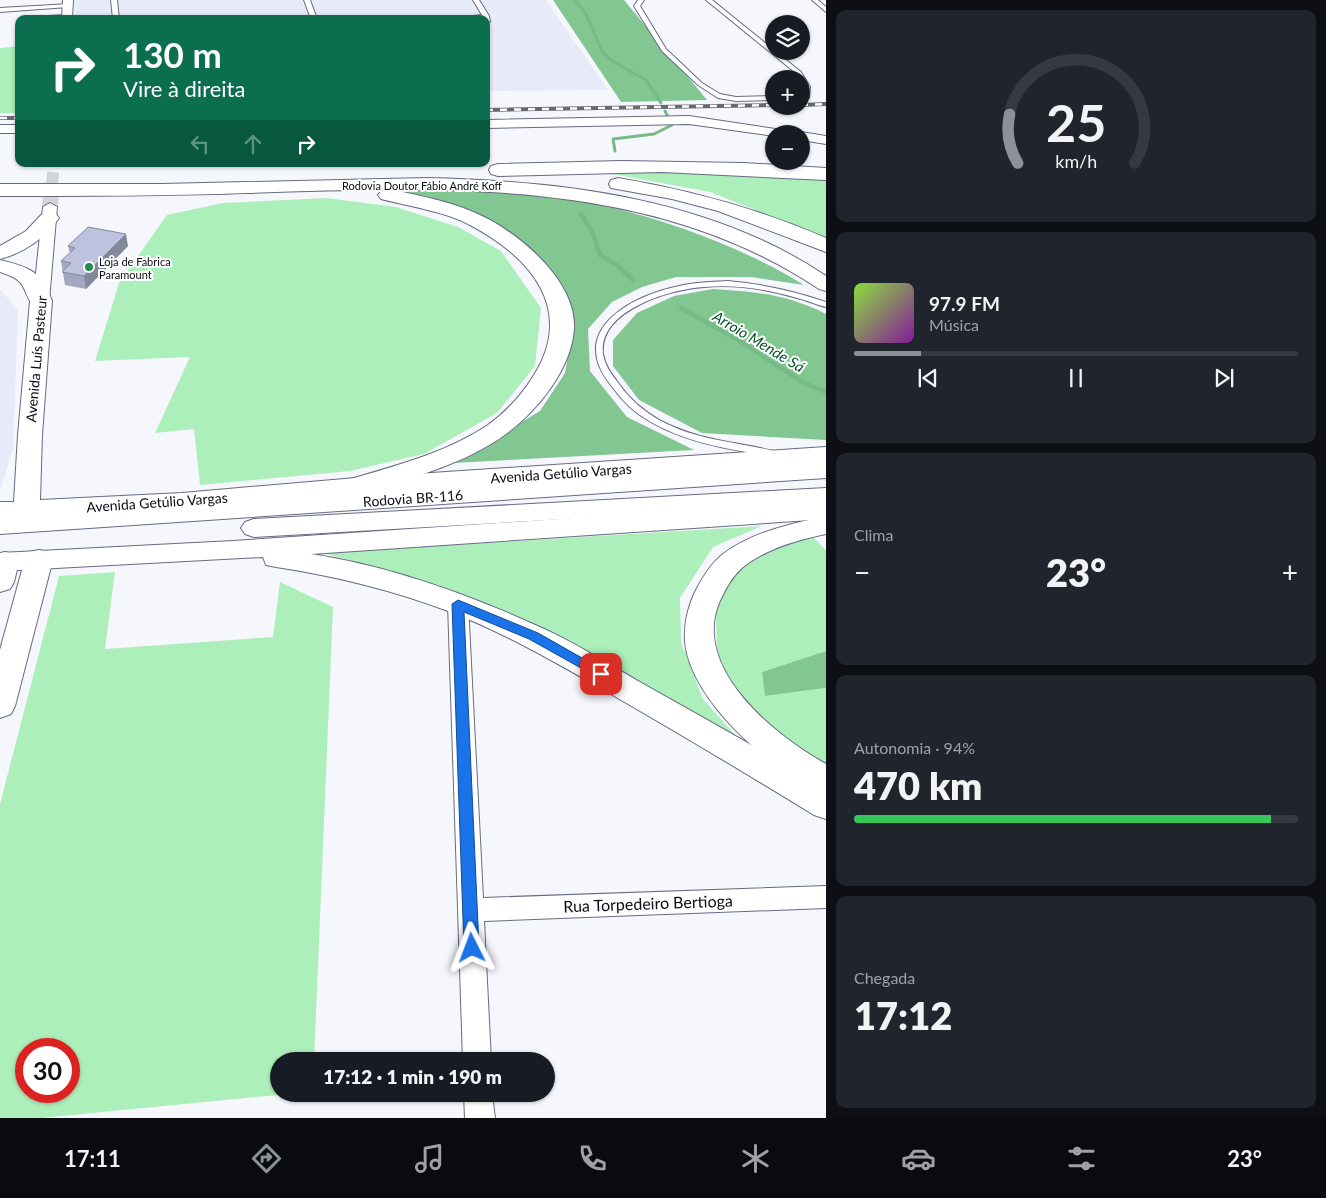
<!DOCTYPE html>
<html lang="pt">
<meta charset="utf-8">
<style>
:root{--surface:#171b24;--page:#20242c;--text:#f1f3f6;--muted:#9ea1a6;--line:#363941;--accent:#8c9099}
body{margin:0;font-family:Lato,sans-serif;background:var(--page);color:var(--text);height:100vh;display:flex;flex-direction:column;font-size:19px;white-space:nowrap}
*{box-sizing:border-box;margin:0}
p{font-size:16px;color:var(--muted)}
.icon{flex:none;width:28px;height:28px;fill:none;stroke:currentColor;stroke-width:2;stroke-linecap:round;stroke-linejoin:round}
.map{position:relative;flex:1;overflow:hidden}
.panel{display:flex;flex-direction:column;gap:10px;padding:10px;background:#0d0f14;width:500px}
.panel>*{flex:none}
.hud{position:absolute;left:15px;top:15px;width:475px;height:152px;border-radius:10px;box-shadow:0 1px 4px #0004;background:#0b6e4f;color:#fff;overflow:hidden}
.buttons{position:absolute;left:765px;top:15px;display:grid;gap:10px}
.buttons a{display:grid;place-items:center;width:45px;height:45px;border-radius:50%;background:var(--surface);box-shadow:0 1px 4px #0004;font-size:25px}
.speed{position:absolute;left:15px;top:1038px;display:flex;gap:10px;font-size:25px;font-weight:700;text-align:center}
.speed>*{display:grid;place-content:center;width:65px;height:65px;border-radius:50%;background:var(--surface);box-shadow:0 1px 4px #0004;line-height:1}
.speed .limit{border:8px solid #d22;background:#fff;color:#111}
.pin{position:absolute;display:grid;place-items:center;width:42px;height:42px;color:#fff;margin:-21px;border-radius:10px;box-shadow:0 2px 8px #0006}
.me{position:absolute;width:55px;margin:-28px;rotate:357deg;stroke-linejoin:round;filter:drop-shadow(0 0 4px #0008)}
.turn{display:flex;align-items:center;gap:18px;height:105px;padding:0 25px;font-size:22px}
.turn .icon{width:65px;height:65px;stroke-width:2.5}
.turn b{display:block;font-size:35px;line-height:42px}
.lanes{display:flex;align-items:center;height:48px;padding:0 25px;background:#0003;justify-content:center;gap:25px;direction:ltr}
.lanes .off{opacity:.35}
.big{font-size:38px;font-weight:800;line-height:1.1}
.panel .tile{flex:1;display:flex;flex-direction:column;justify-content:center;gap:8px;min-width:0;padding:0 18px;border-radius:10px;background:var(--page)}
.panel .dial{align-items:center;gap:0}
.dial svg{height:130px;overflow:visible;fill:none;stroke:var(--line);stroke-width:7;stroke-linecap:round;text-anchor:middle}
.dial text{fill:var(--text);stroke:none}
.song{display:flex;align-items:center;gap:15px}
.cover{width:60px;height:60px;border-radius:8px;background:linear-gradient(135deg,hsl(90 70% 55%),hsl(290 70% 35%))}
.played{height:5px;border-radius:2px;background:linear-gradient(90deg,var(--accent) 15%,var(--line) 15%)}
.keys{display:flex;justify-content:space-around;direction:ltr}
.heat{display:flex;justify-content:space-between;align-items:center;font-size:28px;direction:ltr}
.charge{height:8px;border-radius:4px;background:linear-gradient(90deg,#34c759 94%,var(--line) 0)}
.trip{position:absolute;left:270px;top:1052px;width:285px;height:50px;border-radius:25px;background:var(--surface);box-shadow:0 1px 4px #0004;font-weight:800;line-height:50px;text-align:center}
.dock{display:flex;height:80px;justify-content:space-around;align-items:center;background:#090b0e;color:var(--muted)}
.dock .icon{width:35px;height:35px}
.dock .on{color:var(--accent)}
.dock b{font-size:22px;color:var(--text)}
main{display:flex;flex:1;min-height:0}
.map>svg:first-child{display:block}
</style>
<main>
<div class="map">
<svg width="826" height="1118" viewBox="0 0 826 1118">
<rect width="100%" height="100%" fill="#f6f7fd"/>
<g fill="#e7eaf8">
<path d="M74 0H546L608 90 486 91V19H75Z"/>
<path d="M0 289 18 311 13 449 0 491Z"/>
</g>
<g fill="#adefbb" fill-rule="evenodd">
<path d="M19 46V113H0V48Z"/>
<path d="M661 172 826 180V238L710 192 607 173Z"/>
<path d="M326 198 396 207 458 227 501 251 541 308 535 366 497 413 424 454 350 471 200 485 194 429 155 433 190 357 95 361 119 283 167 215 223 203Z"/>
<path d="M762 526 713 547 680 598 681 642 703 699 735 735 531 623 436 584 323 553Z"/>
<path d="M813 537 826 550V651L762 672 766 696 826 688V766L774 732 741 698 717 659 716 613 726 585 750 561 783 546Z"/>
<path d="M115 572 105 649 273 637 280 582 333 607 314 1061H279V1094H287L42 1118H0V804L59 576ZM26 1049H69V1091H26Z"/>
</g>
<g fill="#82c691">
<path d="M553 0H624L707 100 621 102Z"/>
<path d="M442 190C474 192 507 192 540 195 626 204 731 240 804 285L751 277H676L642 287 612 302 588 329 590 371 627 417 694 450 453 463 540 411 565 373 573 328 564 287 526 246 390 191Z"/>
<path d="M713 289C757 292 786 294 826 314V440L702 433 639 400 613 366V340L637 313 674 296Z"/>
<path d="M826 651V688L765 696 762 672Z"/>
</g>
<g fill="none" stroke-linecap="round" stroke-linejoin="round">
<g stroke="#76ba86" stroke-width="3">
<path d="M574 0 585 12 603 53 612 61 646 80 661 103"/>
<path d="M665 111 668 117"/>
<path d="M615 151 613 139 654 134 672 125"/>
</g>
<g stroke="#76ba86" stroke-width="4.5">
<path d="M581 214 593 234 600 255 618 266 633 280"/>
<path d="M681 308 743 343 804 383 826 392"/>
</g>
<path stroke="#d3d4da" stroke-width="12" stroke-dasharray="12 6" stroke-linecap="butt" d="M52 184 54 164"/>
<path stroke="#d3d4da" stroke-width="16" stroke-dasharray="16 8" stroke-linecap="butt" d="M50 207 52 183"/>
<defs>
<g id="service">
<path d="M111 0H117L119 19H113Z"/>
<path d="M304 0H310L317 19H311Z"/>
<path d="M473 0H479L489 16 490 22H486V19L483 18 446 19 482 15Z"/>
<path d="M638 0H644L640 6 666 49 702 83 720 94 736 97 774 96V100L736 101 718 98 698 85 662 51 634 6Z"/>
<path d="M706 0H712L801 72 810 87 809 98 801 99V95H804V87L801 79H799L797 74Z"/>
<path d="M812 0H818L826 7V12Z"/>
<path d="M70 4V6L68 7 0 12V8Z"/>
<path d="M67 15 70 17 69 18H44L47 16Z"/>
<path d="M728 281C762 284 794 291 826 302V307C816 305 807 300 797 298 767 289 735 284 704 287 671 289 598 310 603 354 605 366 612 375 619 384 630 400 645 412 661 421 697 440 736 442 774 451L776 453 771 456C725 449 676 441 637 413 625 404 616 392 607 380 570 327 635 295 679 286 695 282 712 282 728 281Z"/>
</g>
<g id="minor">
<path d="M63 0H73L72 19H62Z"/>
<path d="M689 116 782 130 788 134H774V136L689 124 486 128V120Z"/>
<rect x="0" y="125" width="19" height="8"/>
<path d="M801 132 826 136V144L801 140V134H796Z"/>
<path d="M50 203 57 207 49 301 41 306 33 301 43 207Z"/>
<path d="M458 597 465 599 468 604 483 898 826 886V908L484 921 491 1061H463L448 604 451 599Z"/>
<path d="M464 1094H492L495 1118H465Z"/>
</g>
<g id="secondary">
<path d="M39 550 49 552 53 559 15 706 11 714 0 718V650L25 559 29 552Z"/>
<path d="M5 552 15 554 19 561 14 582 10 589 0 592V553Z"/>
</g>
<g id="trunk">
<path d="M41 295 49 296 52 301 42 435 40 500 182 493 356 478 826 447V463L356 494 182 511 0 520V502H14L18 435 30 301 33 296Z"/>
<path d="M826 501V519L311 554C390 566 470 595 542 628 575 643 607 663 638 681 701 716 764 752 826 788V819L814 815C746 773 678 733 609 693 557 663 505 633 448 611 392 590 335 576 276 567L266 565 263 557 0 571V553L233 541Z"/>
</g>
<g id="motorway">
<path d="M621 161 744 163 826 168V180L662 172 498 176 491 174 489 170 491 166 498 164Z"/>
<path d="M427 178C563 181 710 198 826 276V291L819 289C651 176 441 187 248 193 165 196 83 196 0 196V184H162Z"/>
<path d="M618 178C690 190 759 209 826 238V252L718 211 672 199 611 188 609 184 611 180Z"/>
<path d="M388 189C421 196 456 202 486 218 523 237 576 282 574 328 572 369 537 411 506 434 465 464 412 478 363 492L826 462V478L0 534V516L352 493 347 492 343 486 347 480C395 466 446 453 488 425 507 411 522 395 534 375 575 309 531 258 472 226 444 211 412 207 381 199L378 195 381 191Z"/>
<path d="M49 212 56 214 59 218C45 238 24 253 0 259V246L26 231 42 214Z"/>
<path d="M0 260C29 267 42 271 52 301L49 306 41 307 33 306C20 286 28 281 0 272Z"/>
<path d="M826 488V504L254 537 245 534 241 528 245 522 254 519Z"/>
<path d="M826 516V534C797 540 765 549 742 568 731 578 725 590 719 603 692 669 775 736 826 764V792C774 775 690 700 685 642 684 624 687 611 694 594 701 580 710 564 723 554 752 532 791 524 826 516Z"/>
</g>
</defs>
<use href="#service" stroke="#666a83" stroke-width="2"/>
<use href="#minor" stroke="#666a83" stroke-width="2"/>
<use href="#secondary" stroke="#666a83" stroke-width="2"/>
<use href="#trunk" stroke="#666a83" stroke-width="2"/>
<use href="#motorway" stroke="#666a83" stroke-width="2"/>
<use href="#service" fill="#fff" fill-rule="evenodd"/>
<use href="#minor" fill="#fff" fill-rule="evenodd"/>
<use href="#secondary" fill="#fff" fill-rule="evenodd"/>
<use href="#trunk" fill="#fff" fill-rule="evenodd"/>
<use href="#motorway" fill="#fff" fill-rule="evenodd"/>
<defs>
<g id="rail">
<path d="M801 105 826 104"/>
<path d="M486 110 774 105"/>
<path d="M0 118H19"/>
</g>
</defs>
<use href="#rail" stroke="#676870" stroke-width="4"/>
<use href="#rail" stroke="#fff" stroke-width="2.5" stroke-dasharray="7" stroke-linecap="butt"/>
</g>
<path fill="#a3a7bf" d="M68 246H128L86 289 65 285 61 261 70 253Z"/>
<path fill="#84889b" d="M126 234 128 246 86 289 84 276Z"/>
<path fill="#bdc2de" stroke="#84889b" d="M88 227 126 234 84 276 62 272 71 263 61 261 75 248 68 246Z"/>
<path fill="#1a73e8" stroke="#114b97" d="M458 600 538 633 605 671 607 674 601 679 597 677 529 639 464 612 479 948 477 952 472 954 466 952 464 948 452 604Z"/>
<circle fill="#1d8e47" stroke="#fff" stroke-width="2" cx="89" cy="267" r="5"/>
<g text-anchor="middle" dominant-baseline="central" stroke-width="4" stroke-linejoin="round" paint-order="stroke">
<g font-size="11" fill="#0a0b14" stroke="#fff">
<text x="422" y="185">Rodovia Doutor Fábio André Koff</text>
</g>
<g font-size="11" fill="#0a0b14" stroke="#fff" text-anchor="start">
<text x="99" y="261">Loja de Fabrica<tspan x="99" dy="13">Paramount</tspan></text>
</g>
<g font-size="14" fill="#0a0b14" stroke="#fff">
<text transform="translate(36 359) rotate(-85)">Avenida Luís Pasteur</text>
<text transform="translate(561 473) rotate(-4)">Avenida Getúlio Vargas</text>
<text transform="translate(413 498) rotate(-4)">Rodovia BR-116</text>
<text transform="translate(157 502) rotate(-4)">Avenida Getúlio Vargas</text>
</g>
<g font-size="15" font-style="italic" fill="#025425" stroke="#fff">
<text transform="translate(759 341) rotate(31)">Arroio Mende Sá</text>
</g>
<g font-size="16" fill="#0a0b14" stroke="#fff">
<text transform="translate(648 903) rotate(-2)">Rua Torpedeiro Bertioga</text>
</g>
</g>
</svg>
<div class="buttons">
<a><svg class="icon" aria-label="layers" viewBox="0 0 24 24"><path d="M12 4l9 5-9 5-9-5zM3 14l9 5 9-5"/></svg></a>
<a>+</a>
<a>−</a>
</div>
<div class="speed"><div class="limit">30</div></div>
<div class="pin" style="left:601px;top:674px;background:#d93025"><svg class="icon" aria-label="arrive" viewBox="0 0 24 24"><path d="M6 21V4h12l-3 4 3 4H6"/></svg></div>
<svg class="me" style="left:472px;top:948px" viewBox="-20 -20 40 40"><path d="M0-17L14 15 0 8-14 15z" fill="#1a73e8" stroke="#fff" stroke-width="4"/></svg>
<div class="trip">17:12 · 1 min · 190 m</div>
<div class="hud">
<div class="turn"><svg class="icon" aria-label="right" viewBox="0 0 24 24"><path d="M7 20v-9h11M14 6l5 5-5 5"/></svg><div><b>130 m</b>Vire à direita</div></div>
<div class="lanes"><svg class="icon off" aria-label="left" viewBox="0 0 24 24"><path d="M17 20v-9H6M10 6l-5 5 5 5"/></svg><svg class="icon off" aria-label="ahead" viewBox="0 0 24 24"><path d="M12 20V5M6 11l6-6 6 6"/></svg><svg class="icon" aria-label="right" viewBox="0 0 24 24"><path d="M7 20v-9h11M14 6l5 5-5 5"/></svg></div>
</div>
</div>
<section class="panel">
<div class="tile dial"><svg viewBox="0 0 100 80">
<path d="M14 69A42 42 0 1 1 86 69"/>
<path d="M14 69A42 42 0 0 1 9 39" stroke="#8c9099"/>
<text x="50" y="56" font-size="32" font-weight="700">25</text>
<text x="50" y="72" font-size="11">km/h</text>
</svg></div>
<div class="tile">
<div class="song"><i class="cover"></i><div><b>97.9 FM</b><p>Música</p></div></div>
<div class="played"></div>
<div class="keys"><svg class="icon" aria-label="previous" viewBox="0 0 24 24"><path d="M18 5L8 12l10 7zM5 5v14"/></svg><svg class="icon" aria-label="pause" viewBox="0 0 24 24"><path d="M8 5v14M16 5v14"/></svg><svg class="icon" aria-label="next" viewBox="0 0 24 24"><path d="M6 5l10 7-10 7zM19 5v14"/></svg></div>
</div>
<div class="tile"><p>Clima</p>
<div class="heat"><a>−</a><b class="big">23°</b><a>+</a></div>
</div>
<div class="tile"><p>Autonomia · 94%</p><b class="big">470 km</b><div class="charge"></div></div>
<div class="tile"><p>Chegada</p><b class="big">17:12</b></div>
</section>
</main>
<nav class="dock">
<b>17:11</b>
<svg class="icon on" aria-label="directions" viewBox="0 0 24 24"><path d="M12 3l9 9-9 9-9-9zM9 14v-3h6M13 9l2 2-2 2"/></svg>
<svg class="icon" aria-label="music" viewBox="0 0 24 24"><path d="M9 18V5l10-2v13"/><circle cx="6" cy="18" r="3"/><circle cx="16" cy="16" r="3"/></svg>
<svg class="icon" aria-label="phone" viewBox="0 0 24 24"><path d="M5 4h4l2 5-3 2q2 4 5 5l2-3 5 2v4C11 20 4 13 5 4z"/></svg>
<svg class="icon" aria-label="climate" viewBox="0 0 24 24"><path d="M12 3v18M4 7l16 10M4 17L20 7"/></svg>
<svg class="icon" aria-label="car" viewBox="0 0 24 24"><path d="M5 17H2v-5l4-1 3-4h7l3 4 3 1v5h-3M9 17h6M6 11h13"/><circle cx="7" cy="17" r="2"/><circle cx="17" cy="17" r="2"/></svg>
<svg class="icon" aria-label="filters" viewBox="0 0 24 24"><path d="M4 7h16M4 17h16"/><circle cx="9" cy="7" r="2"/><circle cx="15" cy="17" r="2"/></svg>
<b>23°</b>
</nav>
